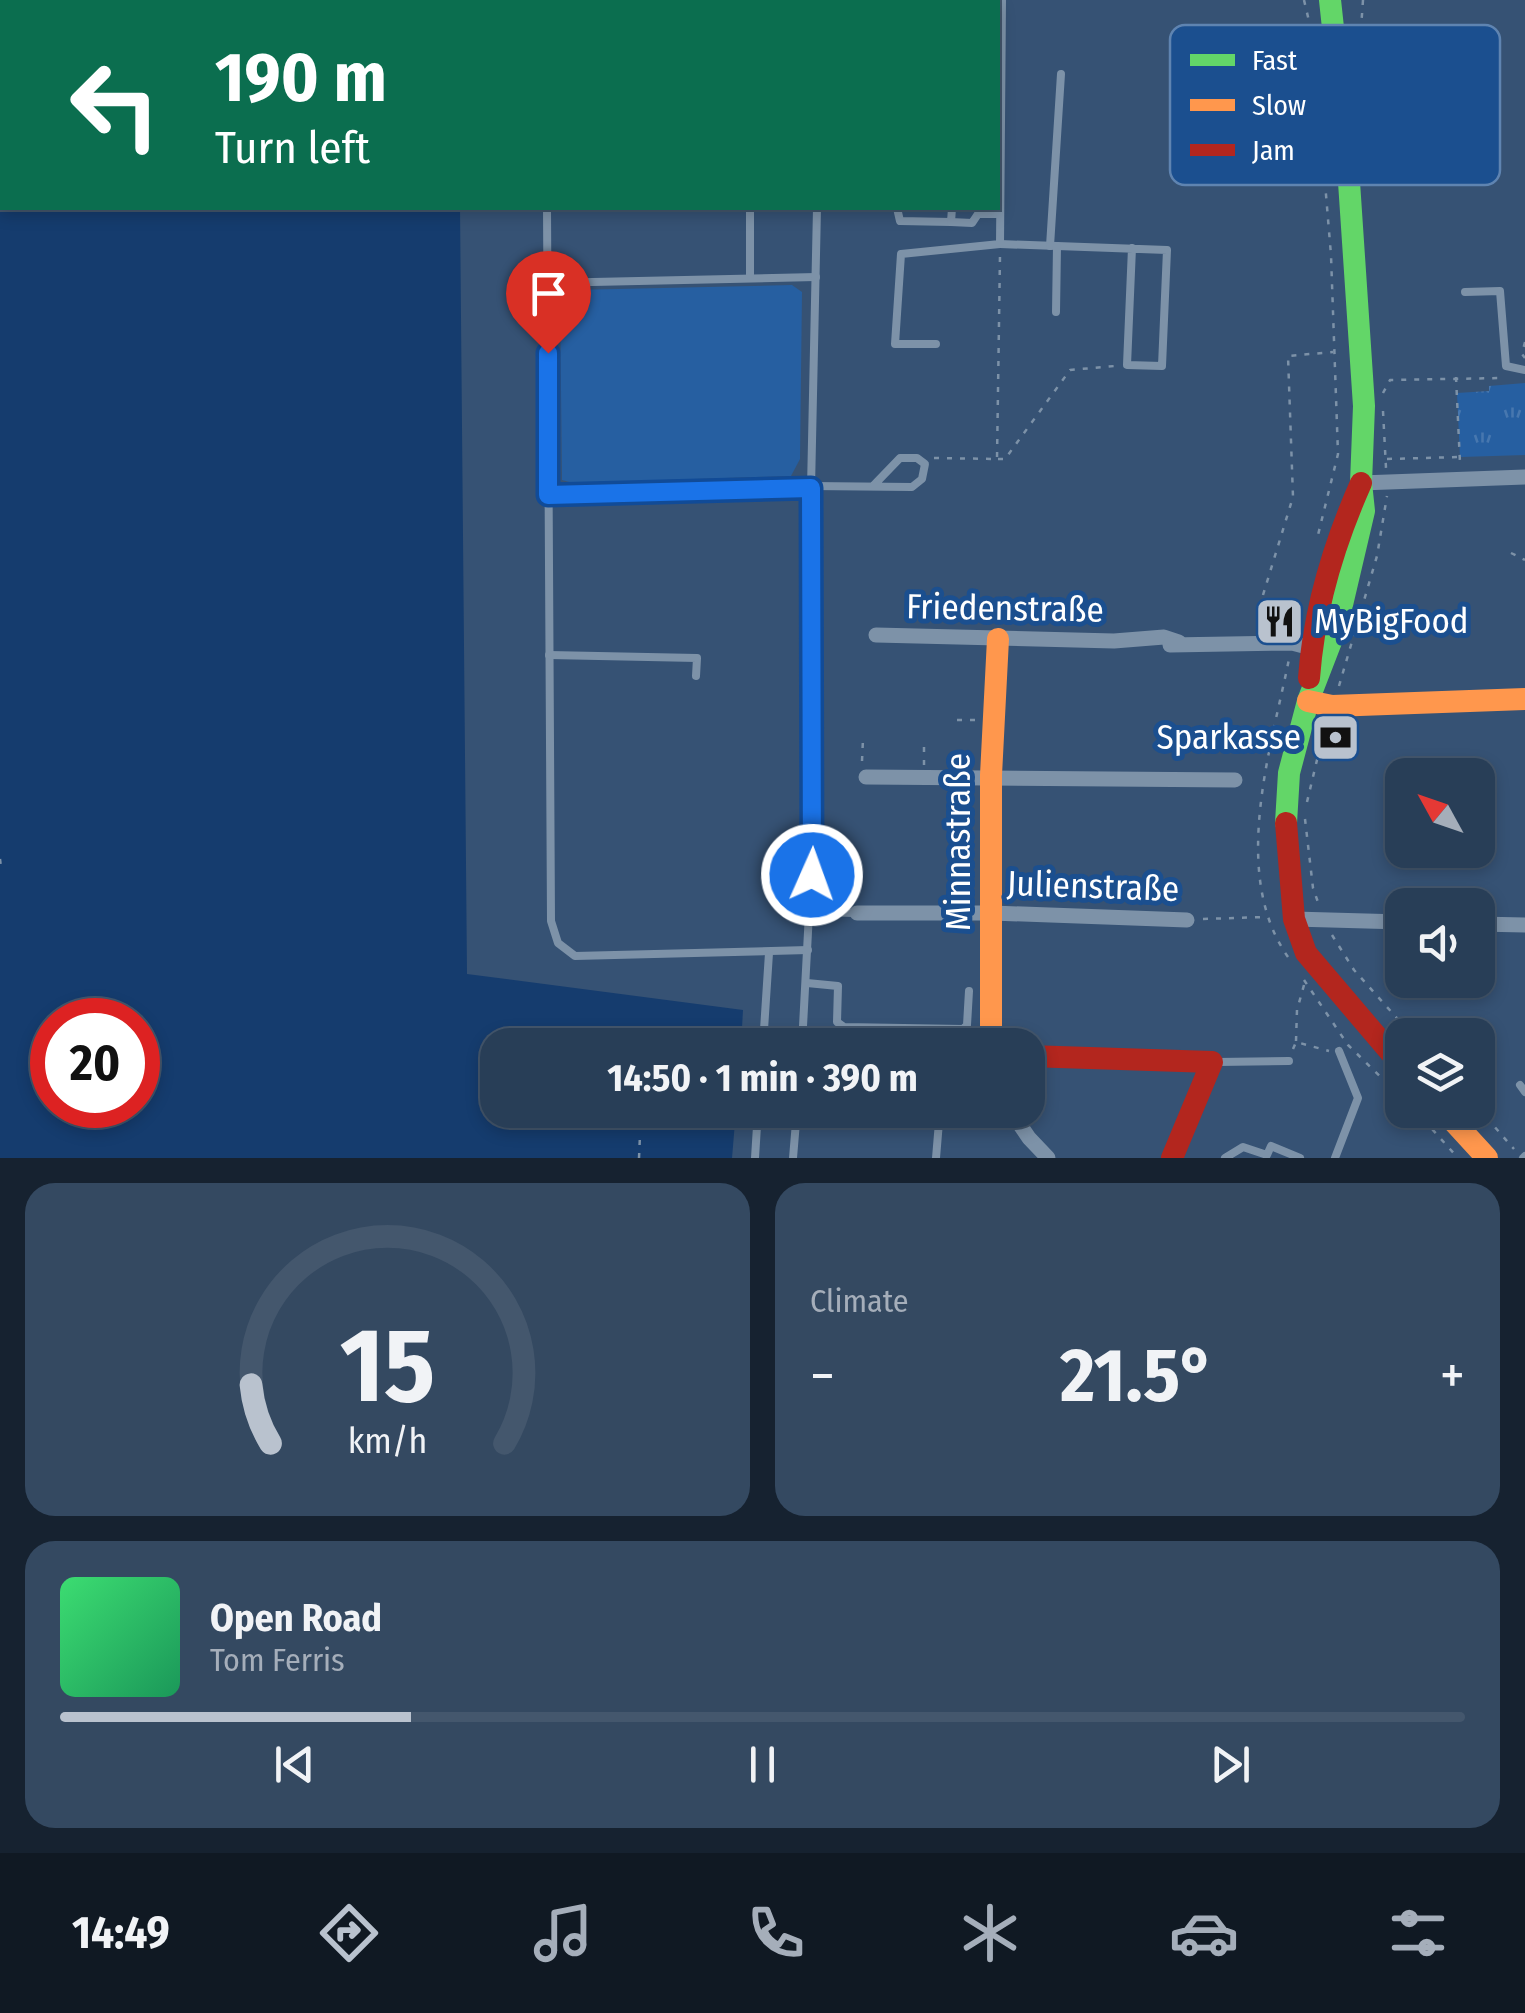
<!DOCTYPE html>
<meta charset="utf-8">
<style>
:root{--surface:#283e57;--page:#344961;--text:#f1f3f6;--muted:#a5aeba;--line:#44576d;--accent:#b9c2ce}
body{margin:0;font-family:"Fira Sans Condensed",sans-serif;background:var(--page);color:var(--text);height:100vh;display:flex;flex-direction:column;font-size:38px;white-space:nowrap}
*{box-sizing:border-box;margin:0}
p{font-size:32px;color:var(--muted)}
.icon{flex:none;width:55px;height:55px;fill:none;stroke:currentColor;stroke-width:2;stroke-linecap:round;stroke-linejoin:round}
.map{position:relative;height:1158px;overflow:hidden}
.details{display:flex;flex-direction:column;gap:25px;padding:25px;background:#162230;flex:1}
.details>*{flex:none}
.top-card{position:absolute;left:0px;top:0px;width:1000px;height:210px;box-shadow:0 5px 15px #0003,0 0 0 2px var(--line);background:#0b6e4f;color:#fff;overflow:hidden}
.needle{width:65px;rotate:310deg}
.buttons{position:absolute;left:1385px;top:758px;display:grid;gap:20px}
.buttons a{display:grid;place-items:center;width:110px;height:110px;border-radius:20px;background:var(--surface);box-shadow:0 5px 15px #0003,0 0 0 2px var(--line);font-size:50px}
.speed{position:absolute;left:30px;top:998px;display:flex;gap:20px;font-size:50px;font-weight:700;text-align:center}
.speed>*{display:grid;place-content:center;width:130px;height:130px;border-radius:50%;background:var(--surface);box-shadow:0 5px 15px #0003,0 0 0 2px var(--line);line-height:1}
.speed .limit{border:15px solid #d22;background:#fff;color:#111}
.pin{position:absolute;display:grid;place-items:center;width:85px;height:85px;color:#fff;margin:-102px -42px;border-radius:50% 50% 50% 0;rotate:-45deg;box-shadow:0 0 10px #0007}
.pin .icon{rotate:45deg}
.me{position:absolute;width:110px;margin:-55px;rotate:2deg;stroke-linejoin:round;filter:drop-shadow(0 0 8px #0008)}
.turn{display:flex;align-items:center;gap:35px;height:210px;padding:0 50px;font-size:45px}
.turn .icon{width:130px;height:130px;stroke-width:2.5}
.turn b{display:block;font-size:70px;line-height:85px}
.big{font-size:75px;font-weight:700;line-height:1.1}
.details .tile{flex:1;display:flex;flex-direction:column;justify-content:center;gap:15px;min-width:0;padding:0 35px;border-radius:30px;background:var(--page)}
.details .dial{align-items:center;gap:0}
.dial svg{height:260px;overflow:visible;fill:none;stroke:var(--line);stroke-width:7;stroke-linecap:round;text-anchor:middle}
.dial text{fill:var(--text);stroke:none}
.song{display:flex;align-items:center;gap:30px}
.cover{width:120px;height:120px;border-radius:15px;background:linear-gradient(135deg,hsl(140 70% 55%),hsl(150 70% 35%))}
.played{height:10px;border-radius:5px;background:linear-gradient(90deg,var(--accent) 25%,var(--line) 25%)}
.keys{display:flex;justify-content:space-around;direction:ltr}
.heat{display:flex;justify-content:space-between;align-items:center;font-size:55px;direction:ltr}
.details .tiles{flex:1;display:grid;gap:25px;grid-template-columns:1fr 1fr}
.tile:last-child{grid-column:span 2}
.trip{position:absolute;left:480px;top:1028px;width:565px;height:100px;border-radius:30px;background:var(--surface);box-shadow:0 5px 15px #0003,0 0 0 2px var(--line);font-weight:700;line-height:100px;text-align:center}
.dock{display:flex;height:160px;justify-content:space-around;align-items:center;background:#101923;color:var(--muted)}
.dock .icon{width:70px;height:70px}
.dock .on{color:var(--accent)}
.dock b{font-size:45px;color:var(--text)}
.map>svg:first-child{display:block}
</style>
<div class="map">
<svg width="1525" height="1158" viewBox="0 0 1525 1158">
<defs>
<pattern id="park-tufts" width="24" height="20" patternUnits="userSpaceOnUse" patternTransform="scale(2.5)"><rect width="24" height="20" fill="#265fa1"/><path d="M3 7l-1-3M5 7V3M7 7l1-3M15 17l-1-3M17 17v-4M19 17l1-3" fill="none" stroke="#4777af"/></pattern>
</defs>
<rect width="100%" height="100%" fill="#365274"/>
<path fill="#265fa1" d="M792 285 802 292 800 459 791 476 573 483 562 480 560 297 572 290Z"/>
<path fill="url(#park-tufts)" d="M1525 383V455L1460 457 1457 393 1489 391V386Z"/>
<path fill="#153c6e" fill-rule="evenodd" d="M0 0H458L2 2V208H460L467 974 743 1010 741 1045H498V1110H736L732 1158H0ZM52 1020H138V1105H52Z"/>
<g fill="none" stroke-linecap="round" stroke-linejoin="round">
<g stroke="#7d92a8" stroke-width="2.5" stroke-dasharray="5 8" stroke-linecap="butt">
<path d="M1304 0 1313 38 1331 255 1338 454 1317 539"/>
<path d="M1363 0 1360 43 1365 144"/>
<path d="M1525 342 1522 354 1525 358"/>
<path d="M1456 377 1460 463"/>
<path d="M1383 393 1390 380 1503 378"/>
<path d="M1383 411 1386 468"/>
<path d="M934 458 997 459 1000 255"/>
<path d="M998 459H1005L1070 370 1115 366"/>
<path d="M1387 459 1460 457"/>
<path d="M1511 553 1525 560"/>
<path d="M1263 595 1293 497 1288 356 1333 352"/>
<path d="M1339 686 1377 556 1387 496"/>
<path d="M957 720H977"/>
<path d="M862 761 863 739"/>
<path d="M924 765V742"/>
<path d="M1307 802 1326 722"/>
<path d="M1305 819 1313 888 1319 905"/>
<path d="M0 859 1 868"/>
<path d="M1203 919 1265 917"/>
<path d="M1332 935 1354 970 1412 1035"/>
<path d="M1288 957C1230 874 1271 749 1289 659"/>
<path d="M1304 980 1348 1045 1402 1098"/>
<path d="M1296 1041 1297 1010 1304 985"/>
<path d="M1293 1049 1296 1042 1329 1051"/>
<path d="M1478 1108 1514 1149"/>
<path d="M1415 1110 1458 1158"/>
<path d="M639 1158 640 1135"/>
</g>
<g stroke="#7d92a8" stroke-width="8">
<path d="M546 0V2"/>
<path d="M616 0 619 2"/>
<path d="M788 2 789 0"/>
<path d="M819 2V0"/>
<path d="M958 2V0"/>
<path d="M979 2V0"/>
<path d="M547 208 551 921 558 943 575 956 808 950"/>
<path d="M750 208V278"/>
<path d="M897 208 900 221 951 222 952 208"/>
<path d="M951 222 972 223 978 214H999"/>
<path d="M1000 244 1167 250 1162 366 1127 365 1132 248"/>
<path d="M1050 246 1061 74"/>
<path d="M547 283 816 277"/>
<path d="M1465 292 1500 291 1506 366 1525 370"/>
<path d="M1056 312 1057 246"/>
<path d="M936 344H895L901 254 1000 244 1002 0"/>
<path d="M811 486 912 487 922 479 925 464 917 458H900L873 486"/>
<path d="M548 495 811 488"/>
<path d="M549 655 697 658 696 676"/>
<path d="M811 912 857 913"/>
<path d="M807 983 838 986 837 1022 844 1027 963 1029 967 1025 969 991"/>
<path d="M888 1041 906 1042V1045"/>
<path d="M763 1045 769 953"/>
<path d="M802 1045 815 800 811 488 817 208"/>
<path d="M1217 1062 1289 1061"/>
<path d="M1520 1085 1525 1092"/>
<path d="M755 1158 758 1110"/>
<path d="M793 1158 797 1110"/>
<path d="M936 1158 940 1110"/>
<path d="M1225 1158 1243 1147 1267 1155 1271 1146 1300 1158"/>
<path d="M1335 1158 1358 1098 1339 1051"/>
<path d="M1523 1158 1525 1156"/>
</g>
<g stroke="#7d92a8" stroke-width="15">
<path d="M1361 483 1525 477"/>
<path d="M876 635 1114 641 1164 637 1179 642"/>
<path d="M1170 645 1292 643 1311 648"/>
<path d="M866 777 1235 780"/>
<path d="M857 913H992L1187 920"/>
<path d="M1294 919 1402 922"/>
<path d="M1478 924 1525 925"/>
<path d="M1010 1110 1029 1138 1048 1158"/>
</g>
<path stroke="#63d668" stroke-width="22" d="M1286 823 1289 773 1308 701 1337 626 1364 511 1361 483 1364 406 1348 167 1330 0"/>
<g stroke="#ff974d" stroke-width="22">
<path d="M1308 701 1332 706 1525 699"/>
<path d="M991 1045V775L998 639"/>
<path d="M1443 1110 1487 1158"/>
</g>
<g stroke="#b3261e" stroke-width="22">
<path d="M1309 678C1314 609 1333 546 1361 483"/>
<path d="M1286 823 1294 919 1306 953 1402 1066"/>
<path d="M1028 1056 1212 1062 1172 1158"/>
</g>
</g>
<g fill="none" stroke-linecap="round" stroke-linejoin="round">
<defs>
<path id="route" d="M548 353V495L811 488 812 875"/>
</defs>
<use href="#route" stroke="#114b97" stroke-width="25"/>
<use href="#route" stroke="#1a73e8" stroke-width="18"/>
</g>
<defs>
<symbol id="restaurant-square" viewBox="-11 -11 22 22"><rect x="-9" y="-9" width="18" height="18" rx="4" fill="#b9c2ce" stroke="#1b4f8f"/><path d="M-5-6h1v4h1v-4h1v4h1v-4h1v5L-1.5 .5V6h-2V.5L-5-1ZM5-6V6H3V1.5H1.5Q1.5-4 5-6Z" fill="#111"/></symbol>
<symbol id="bank-square" viewBox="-11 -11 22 22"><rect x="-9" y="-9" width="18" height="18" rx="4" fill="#b9c2ce" stroke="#1b4f8f"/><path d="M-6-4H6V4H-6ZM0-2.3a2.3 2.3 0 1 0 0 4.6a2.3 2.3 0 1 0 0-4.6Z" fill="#111"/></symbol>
</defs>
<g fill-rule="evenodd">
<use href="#restaurant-square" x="1252" y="594" width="55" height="55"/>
<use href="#bank-square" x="1308" y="710" width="55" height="55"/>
</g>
<g text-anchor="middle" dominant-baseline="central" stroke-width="10" stroke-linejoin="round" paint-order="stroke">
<g font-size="35" fill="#fff" stroke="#1b4f8f">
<text transform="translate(1005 608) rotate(1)">Friedenstraße</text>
<text transform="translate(958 842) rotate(-90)">Minnastraße</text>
<text transform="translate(1093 886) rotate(2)">Julienstraße</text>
</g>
<g font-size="35" fill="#fff" stroke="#1b4f8f" text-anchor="start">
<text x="1314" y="621">MyBigFood</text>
<text x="1301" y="737" text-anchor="end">Sparkasse</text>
</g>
</g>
<rect x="1170" y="25" width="330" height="160" rx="15" fill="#1b4f8f" stroke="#5f84b1" stroke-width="2.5"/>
<rect x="1190" y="54" width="45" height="12" fill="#63d668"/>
<rect x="1190" y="99" width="45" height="12" fill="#ff974d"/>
<rect x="1190" y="144" width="45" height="12" fill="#b3261e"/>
<g font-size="28" fill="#fff">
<text x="1252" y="70">Fast</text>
<text x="1252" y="115">Slow</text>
<text x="1252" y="160">Jam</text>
</g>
</svg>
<div class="buttons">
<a><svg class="needle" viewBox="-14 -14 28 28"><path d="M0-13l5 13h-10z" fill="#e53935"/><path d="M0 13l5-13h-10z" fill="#a5aeba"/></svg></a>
<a><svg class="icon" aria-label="sound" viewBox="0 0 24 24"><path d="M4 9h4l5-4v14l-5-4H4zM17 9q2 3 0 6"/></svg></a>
<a><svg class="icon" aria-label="layers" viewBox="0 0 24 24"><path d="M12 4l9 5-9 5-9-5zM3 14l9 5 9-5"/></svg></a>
</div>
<div class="speed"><div class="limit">20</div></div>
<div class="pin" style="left:548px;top:353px;background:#d93025"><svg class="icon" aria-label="arrive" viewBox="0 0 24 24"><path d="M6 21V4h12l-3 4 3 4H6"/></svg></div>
<svg class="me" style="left:812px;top:875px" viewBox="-20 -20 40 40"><circle r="17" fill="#1a73e8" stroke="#fff" stroke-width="3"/><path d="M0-11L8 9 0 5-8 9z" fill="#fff"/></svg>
<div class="trip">14:50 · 1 min · 390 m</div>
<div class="top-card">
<div class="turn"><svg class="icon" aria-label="left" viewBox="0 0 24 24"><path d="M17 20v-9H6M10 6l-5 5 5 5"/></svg><div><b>190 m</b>Turn left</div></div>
</div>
</div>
<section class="details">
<div class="tiles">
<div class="tile dial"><svg viewBox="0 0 100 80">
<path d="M14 69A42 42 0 1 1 86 69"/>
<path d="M14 69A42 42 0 0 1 8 51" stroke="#b9c2ce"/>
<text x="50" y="56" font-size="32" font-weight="700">15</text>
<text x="50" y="72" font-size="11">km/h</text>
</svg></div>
<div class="tile"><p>Climate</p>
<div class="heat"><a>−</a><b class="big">21.5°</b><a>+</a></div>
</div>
<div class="tile">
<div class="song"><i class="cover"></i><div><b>Open Road</b><p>Tom Ferris</p></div></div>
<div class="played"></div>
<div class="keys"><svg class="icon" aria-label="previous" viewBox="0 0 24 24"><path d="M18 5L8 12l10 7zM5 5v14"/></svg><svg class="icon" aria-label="pause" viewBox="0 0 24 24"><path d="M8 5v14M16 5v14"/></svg><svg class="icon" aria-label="next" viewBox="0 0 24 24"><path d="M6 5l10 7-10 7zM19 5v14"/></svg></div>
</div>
</div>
</section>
<nav class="dock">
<b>14:49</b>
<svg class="icon on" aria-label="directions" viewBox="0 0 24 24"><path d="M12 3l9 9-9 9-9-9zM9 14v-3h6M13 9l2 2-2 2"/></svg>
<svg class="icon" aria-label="music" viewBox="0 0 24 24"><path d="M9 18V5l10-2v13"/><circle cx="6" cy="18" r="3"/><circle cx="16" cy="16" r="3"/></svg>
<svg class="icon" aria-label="phone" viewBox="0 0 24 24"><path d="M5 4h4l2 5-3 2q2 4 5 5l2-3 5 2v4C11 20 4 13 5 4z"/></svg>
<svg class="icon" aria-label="climate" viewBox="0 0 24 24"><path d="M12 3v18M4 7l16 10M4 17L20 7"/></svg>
<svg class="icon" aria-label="car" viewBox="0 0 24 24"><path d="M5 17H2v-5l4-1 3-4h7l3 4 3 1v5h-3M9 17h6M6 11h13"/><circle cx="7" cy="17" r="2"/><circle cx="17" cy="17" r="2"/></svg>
<svg class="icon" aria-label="filters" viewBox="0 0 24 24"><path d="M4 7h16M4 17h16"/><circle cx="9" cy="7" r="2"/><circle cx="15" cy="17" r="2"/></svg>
</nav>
